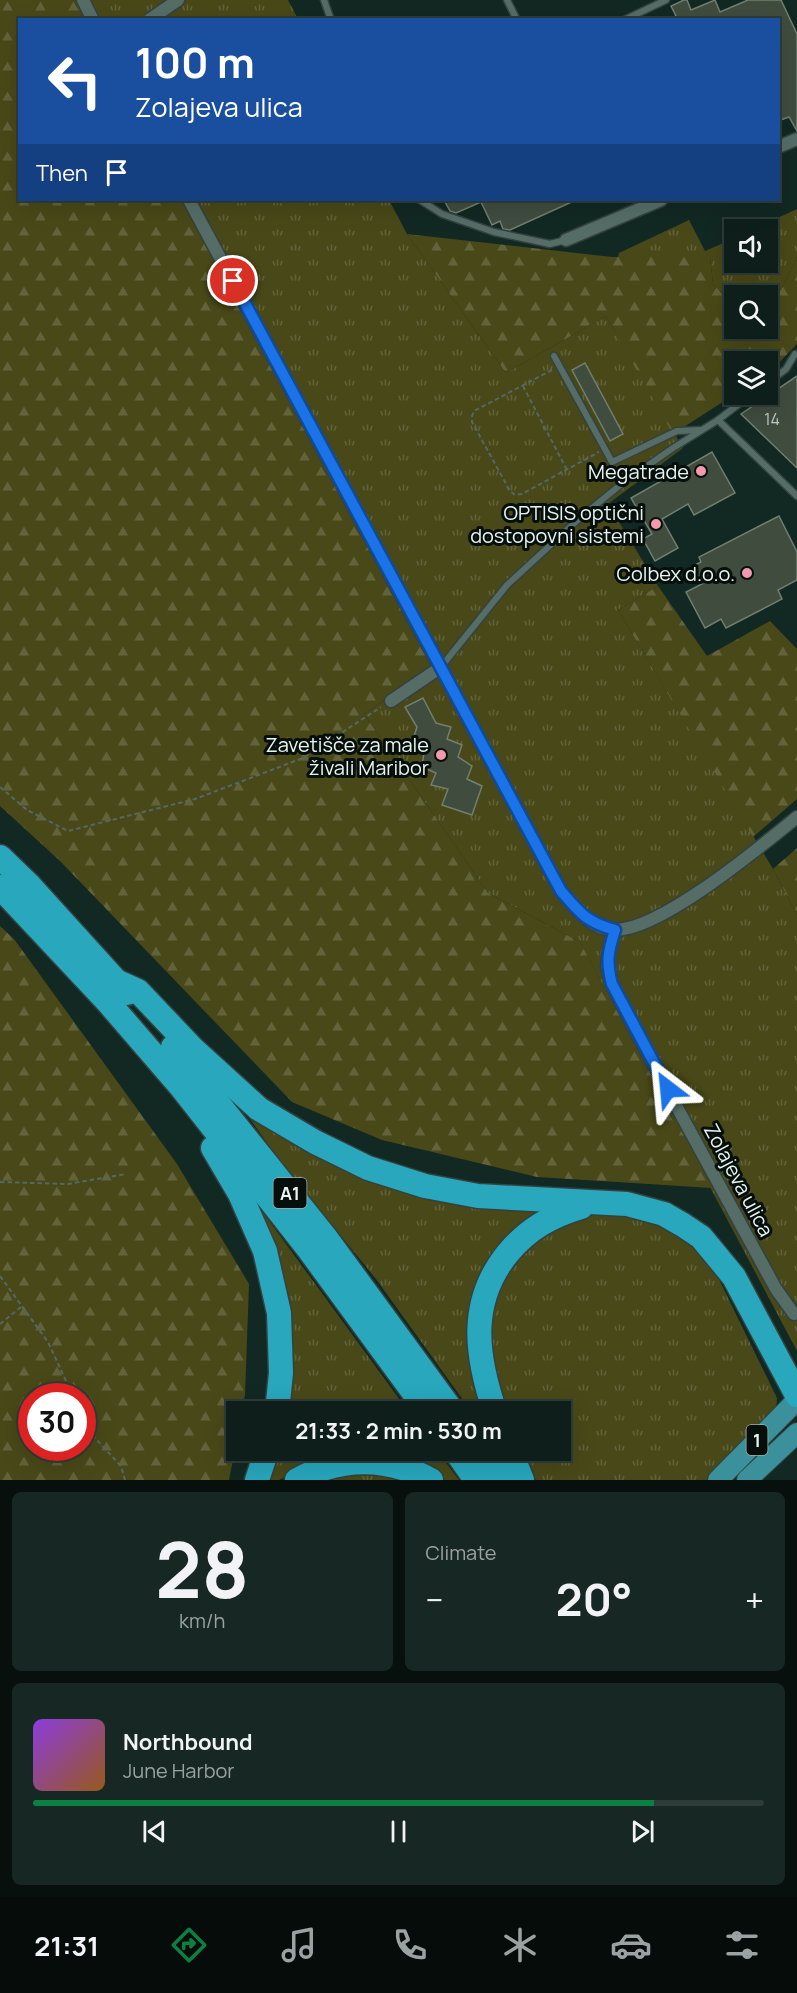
<!DOCTYPE html>
<meta charset="utf-8">
<style>
:root{--surface:#0e1e1a;--page:#172723;--text:#f1f3f6;--muted:#9ba2a2;--line:#2e3c39;--accent:#0b8043}
body{margin:0;font-family:Manrope,sans-serif;background:var(--page);color:var(--text);height:100vh;display:flex;flex-direction:column;font-size:22px;white-space:nowrap}
*{box-sizing:border-box;margin:0}
p{font-size:20px;color:var(--muted)}
.icon{flex:none;width:33px;height:33px;fill:none;stroke:currentColor;stroke-width:2;stroke-linecap:round;stroke-linejoin:round}
.map{position:relative;height:1480px;overflow:hidden}
.details{display:flex;flex-direction:column;gap:12px;padding:12px;background:#08100e;flex:1}
.details>*{flex:none}
.top-card{position:absolute;left:18px;top:18px;width:762px;height:183px;border-radius:0px;box-shadow:0 6px 24px #0002,0 0 0 2px var(--line);background:#1a4fa0;color:#fff;overflow:hidden}
.fabs{position:absolute;left:724px;top:219px;display:grid;gap:12px}
.fabs a{display:grid;place-items:center;width:54px;height:54px;border-radius:0px;background:var(--surface);box-shadow:0 6px 24px #0002,0 0 0 2px var(--line);font-size:30px}
.speed{position:absolute;left:18px;top:1383px;display:flex;gap:12px;font-size:30px;font-weight:700;text-align:center}
.speed>*{display:grid;place-content:center;width:78px;height:78px;border-radius:50%;background:var(--surface);box-shadow:0 6px 24px #0002,0 0 0 2px var(--line);line-height:1}
.speed .limit{border:9px solid #d22;background:#fff;color:#111}
.pin{position:absolute;display:grid;place-items:center;width:51px;height:51px;color:#fff;margin:-26px;border:3px solid #fff;border-radius:50%;box-shadow:0 2px 6px #0007}
.me{position:absolute;width:66px;margin:-33px;rotate:331deg;stroke-linejoin:round;filter:drop-shadow(0 0 4px #0008)}
.turn{display:flex;align-items:center;gap:21px;height:126px;padding:0 18px;font-size:27px}
.turn .icon{width:78px;height:78px;stroke-width:2.5}
.turn b{display:block;font-size:42px;line-height:51px}
.then{display:flex;align-items:center;height:57px;padding:0 18px;background:#0003;gap:12px;font-size:22px}
.big{font-size:45px;font-weight:700;line-height:1.1}
.details .widget{flex:1;display:flex;flex-direction:column;justify-content:center;gap:9px;min-width:0;padding:0 21px;border-radius:9px;background:var(--page)}
.details .dial{align-items:center;gap:0}
.dial b{font-size:78px;line-height:1}
.song{display:flex;align-items:center;gap:18px}
.cover{width:72px;height:72px;border-radius:9px;background:linear-gradient(135deg,hsl(270 70% 55%),hsl(30 70% 35%))}
.played{height:6px;border-radius:3px;background:linear-gradient(90deg,var(--accent) 85%,var(--line) 85%)}
.keys{display:flex;justify-content:space-around;direction:ltr}
.heat{display:flex;justify-content:space-between;align-items:center;font-size:33px;direction:ltr}
.details .tiles{flex:1;display:grid;gap:12px;grid-template-columns:1fr 1fr}
.widget:last-child{grid-column:span 2}
.trip{position:absolute;left:226px;top:1401px;width:345px;height:60px;border-radius:0px;background:var(--surface);box-shadow:0 6px 24px #0002,0 0 0 2px var(--line);font-weight:700;line-height:60px;text-align:center}
.dock{display:flex;height:96px;justify-content:space-around;align-items:center;background:#060c0a;color:var(--muted)}
.dock .icon{width:42px;height:42px}
.dock .on{color:var(--accent)}
.dock b{font-size:27px;color:var(--text)}
.map>svg:first-child{display:block}
</style>
<div class="map">
<svg width="797" height="1480" viewBox="0 0 797 1480">
<defs>
<pattern id="grass-tufts" width="24" height="20" patternUnits="userSpaceOnUse" patternTransform="scale(1.5)"><rect width="24" height="20" fill="#484818"/><path d="M3 7l-1-3M5 7V3M7 7l1-3M15 17l-1-3M17 17v-4M19 17l1-3" fill="none" stroke="#62633a"/></pattern>
<pattern id="forest-firs" width="22" height="20" patternUnits="userSpaceOnUse" patternTransform="scale(1.5)"><rect width="22" height="20" fill="#484818"/><path d="M5 1l3.5 6h-7zM16 11l3.5 6h-7z" fill="#62633a"/></pattern>
</defs>
<rect width="100%" height="100%" fill="#122823"/>
<g fill="url(#grass-tufts)">
<path d="M73 0H288L298 19H84Z"/>
<path d="M181 200H389L407 234 506 373 606 316 683 448 608 504 658 586 618 610 773 869 797 915V1351L580 942 488 893 364 714 432 668Z"/>
<path d="M797 209V257L782 288 768 298V296H735V304H733L713 284 710 257H618L619 253 689 220 705 251 735 238V262H768V230L754 229Z"/>
<path d="M228 1098 331 1158 566 1207 480 1287 490 1411H471L376 1279 280 1161 248 1116Z"/>
<path d="M240 1181 408 1411H281L285 1391Z"/>
<path d="M573 1213 641 1215 697 1245 712 1265 777 1398 776 1407 770 1417 709 1480H536L525 1460 516 1451 561 1450V1412L501 1411 486 1318 512 1255Z"/>
<path d="M272 1450 437 1451 459 1480H441L315 1462 279 1480H262Z"/>
<path d="M350 1468 412 1480H307Z"/>
</g>
<g fill="url(#forest-firs)" fill-rule="evenodd">
<path d="M0 0H73L84 19 20 20V200H181L432 668 364 714 488 893 580 942 712 1188 537 1177 382 1140 292 1102 60 861 0 806Z"/>
<path d="M407 234 612 257H710L713 284 733 304H735V328H768V298L782 288 797 257V344L768 374V362H735V394L673 434 606 316 506 373Z"/>
<path d="M658 586 707 656 770 621 797 649V799L753 837 618 610Z"/>
<path d="M797 848V915L773 869Z"/>
<path d="M0 926 14 939 177 1164 249 1284 245 1395 242 1411 237 1412V1439L229 1480H0ZM82 1396V1448H32V1396Z"/>
</g>
<g fill="#3f4c3e" stroke="#707f6f" stroke-width="1.5">
<path d="M684 0H687L691 10 715 0 720 12 748 0H781L797 34V131L789 117 778 121V20H669L676 16 671 6Z"/>
<path d="M444 200H576L510 230 503 229 500 221 492 225 481 202 456 213 450 211Z"/>
<path d="M585 363 623 434 610 441 572 370Z"/>
<path d="M797 376V468L741 414Z"/>
<path d="M712 452 735 493 694 515 688 504 662 519 678 548 655 561 643 539 652 534 631 498Z"/>
<path d="M779 516 797 552V580L778 590 782 599 726 628 721 619 705 628 686 592 702 584 693 566 701 562 699 557Z"/>
<path d="M423 698 436 723 451 727 447 739 462 745 458 757 472 766 467 779 482 786 472 815 442 805 448 789 431 785 436 773 422 767 424 752 411 745 417 727 405 707Z"/>
</g>
<g fill="none" stroke-linecap="round" stroke-linejoin="round">
<defs>
<g id="service">
<path d="M324 0 331 20"/>
<path d="M507 0 517 20"/>
<path d="M624 20 666 0"/>
<path d="M420 200 442 214 494 232 550 244 566 240"/>
<path d="M554 356 612 462 677 431 701 430"/>
<path d="M768 383 786 369 795 354"/>
<path d="M718 420 797 496"/>
<path d="M441 667 507 585 581 517 624 482 673 448 718 420 752 394"/>
</g>
<g id="minor">
<path d="M83 0 93 20"/>
<path d="M149 20 178 0"/>
<path d="M778 147 797 139"/>
<path d="M189 200 561 891C575 908 591 930 615 930 661 930 760 847 797 817"/>
<path d="M566 240 661 200"/>
<path d="M391 701 441 667"/>
<path d="M614 930 609 950 607 966 612 984 635 1030 776 1289 794 1314"/>
</g>
<g id="primary">
<path d="M718 1480 797 1400"/>
<path d="M747 1480 797 1433"/>
</g>
<g id="motorway">
<path d="M0 857 30 886 127 993"/>
<path d="M0 887 107 1001 182 1088 307 1247 428 1412"/>
<path d="M118 982 138 991 193 1049 259 1109 315 1142 368 1168 425 1186 478 1196 627 1204 664 1214 683 1225 701 1237 734 1277 797 1395"/>
<path d="M173 1047 326 1238 453 1412"/>
<path d="M213 1148 240 1194 265 1251 279 1313 281 1373 277 1412"/>
<path d="M495 1412C476 1356 468 1302 508 1253 528 1229 551 1216 581 1207"/>
<path d="M455 1450 476 1480"/>
<path d="M480 1450 502 1480"/>
<path d="M510 1450 522 1480"/>
<path d="M257 1480 267 1450"/>
<path d="M297 1480C342 1456 386 1456 431 1480"/>
</g>
</defs>
<use href="#service" stroke="#33423e" stroke-width="9"/>
<use href="#minor" stroke="#33423e" stroke-width="15"/>
<use href="#primary" stroke="#33423e" stroke-width="22"/>
<use href="#motorway" stroke="#33423e" stroke-width="27"/>
<g stroke="#556863" stroke-width="2" stroke-dasharray="4.5 3" stroke-linecap="butt">
<path d="M552 370 474 411 472 416V422L510 491 515 495 522 494 599 452"/>
<path d="M523 386 567 470"/>
<path d="M0 787 27 810 68 831 195 799 303 758 381 707"/>
<path d="M0 1182 68 1184 126 1174"/>
<path d="M0 1276 48 1342 73 1396"/>
<path d="M0 1324 21 1307"/>
<path d="M82 1415 94 1437 121 1466 125 1480"/>
</g>
<use href="#service" stroke="#566d67" stroke-width="6"/>
<use href="#minor" stroke="#566d67" stroke-width="12"/>
<use href="#primary" stroke="#3a909b" stroke-width="20"/>
<use href="#motorway" stroke="#28a7bd" stroke-width="24"/>
</g>
<g fill="none" stroke-linecap="round" stroke-linejoin="round">
<defs>
<path id="route" d="M233 281 561 891C580 913 586 922 615 930 608 952 606 962 612 984L668 1089"/>
</defs>
<use href="#route" stroke="#114b97" stroke-width="15"/>
<use href="#route" stroke="#1a73e8" stroke-width="10"/>
</g>
<g fill="#f29aad" stroke="#060f0c" stroke-width="2">
<circle cx="701" cy="471" r="6"/>
<circle cx="656" cy="524" r="6"/>
<circle cx="747" cy="573" r="6"/>
<circle cx="441" cy="755" r="6"/>
</g>
<g text-anchor="middle" dominant-baseline="central" stroke-width="6" stroke-linejoin="round" paint-order="stroke">
<g font-size="16" fill="#becbc4">
<text x="772" y="419">14</text>
</g>
<g fill="#060f0c" stroke="#a4b0ac" stroke-width="1.5">
<rect x="273.5" y="1178" width="33" height="30" rx="4.5"/>
<rect x="746.5" y="1425" width="21" height="30" rx="4.5"/>
</g>
<g font-size="18" font-weight="bold" fill="#e8f5f1">
<text x="290" y="1193">A1</text>
<text x="757" y="1440">1</text>
</g>
<g font-size="20" fill="#e8f5f1" stroke="#060f0c" text-anchor="end">
<text x="689" y="471">Megatrade</text>
<text x="644" y="512">OPTISIS optični<tspan x="644" dy="23">dostopovni sistemi</tspan></text>
<text x="735" y="573">Colbex d.o.o.</text>
<text x="429" y="744">Zavetišče za male<tspan x="429" dy="23">živali Maribor</tspan></text>
</g>
<g font-size="20" fill="#e8f5f1" stroke="#060f0c">
<text transform="translate(739 1180) rotate(62)">Zolajeva ulica</text>
</g>
</g>
</svg>
<div class="fabs">
<a><svg class="icon" aria-label="sound" viewBox="0 0 24 24"><path d="M4 9h4l5-4v14l-5-4H4zM17 9q2 3 0 6"/></svg></a>
<a><svg class="icon" aria-label="search" viewBox="0 0 24 24"><circle cx="10" cy="10" r="6"/><path d="M15 15l6 6"/></svg></a>
<a><svg class="icon" aria-label="layers" viewBox="0 0 24 24"><path d="M12 4l9 5-9 5-9-5zM3 14l9 5 9-5"/></svg></a>
</div>
<div class="speed"><div class="limit">30</div></div>
<div class="pin" style="left:233px;top:281px;background:#d93025"><svg class="icon" aria-label="arrive" viewBox="0 0 24 24"><path d="M6 21V4h12l-3 4 3 4H6"/></svg></div>
<svg class="me" style="left:668px;top:1089px" viewBox="-20 -20 40 40"><path d="M0-17L14 15 0 8-14 15z" fill="#1a73e8" stroke="#fff" stroke-width="4"/></svg>
<div class="trip">21:33 · 2 min · 530 m</div>
<div class="top-card">
<div class="turn"><svg class="icon" aria-label="left" viewBox="0 0 24 24"><path d="M17 20v-9H6M10 6l-5 5 5 5"/></svg><div><b>100 m</b>Zolajeva ulica</div></div>
<div class="then">Then<svg class="icon" aria-label="arrive" viewBox="0 0 24 24"><path d="M6 21V4h12l-3 4 3 4H6"/></svg></div>
</div>
</div>
<section class="details">
<div class="tiles">
<div class="widget dial"><b>28</b><p>km/h</p></div>
<div class="widget"><p>Climate</p>
<div class="heat"><a>−</a><b class="big">20°</b><a>+</a></div>
</div>
<div class="widget">
<div class="song"><i class="cover"></i><div><b>Northbound</b><p>June Harbor</p></div></div>
<div class="played"></div>
<div class="keys"><svg class="icon" aria-label="previous" viewBox="0 0 24 24"><path d="M18 5L8 12l10 7zM5 5v14"/></svg><svg class="icon" aria-label="pause" viewBox="0 0 24 24"><path d="M8 5v14M16 5v14"/></svg><svg class="icon" aria-label="next" viewBox="0 0 24 24"><path d="M6 5l10 7-10 7zM19 5v14"/></svg></div>
</div>
</div>
</section>
<nav class="dock">
<b>21:31</b>
<svg class="icon on" aria-label="directions" viewBox="0 0 24 24"><path d="M12 3l9 9-9 9-9-9zM9 14v-3h6M13 9l2 2-2 2"/></svg>
<svg class="icon" aria-label="music" viewBox="0 0 24 24"><path d="M9 18V5l10-2v13"/><circle cx="6" cy="18" r="3"/><circle cx="16" cy="16" r="3"/></svg>
<svg class="icon" aria-label="phone" viewBox="0 0 24 24"><path d="M5 4h4l2 5-3 2q2 4 5 5l2-3 5 2v4C11 20 4 13 5 4z"/></svg>
<svg class="icon" aria-label="climate" viewBox="0 0 24 24"><path d="M12 3v18M4 7l16 10M4 17L20 7"/></svg>
<svg class="icon" aria-label="car" viewBox="0 0 24 24"><path d="M5 17H2v-5l4-1 3-4h7l3 4 3 1v5h-3M9 17h6M6 11h13"/><circle cx="7" cy="17" r="2"/><circle cx="17" cy="17" r="2"/></svg>
<svg class="icon" aria-label="filters" viewBox="0 0 24 24"><path d="M4 7h16M4 17h16"/><circle cx="9" cy="7" r="2"/><circle cx="15" cy="17" r="2"/></svg>
</nav>
